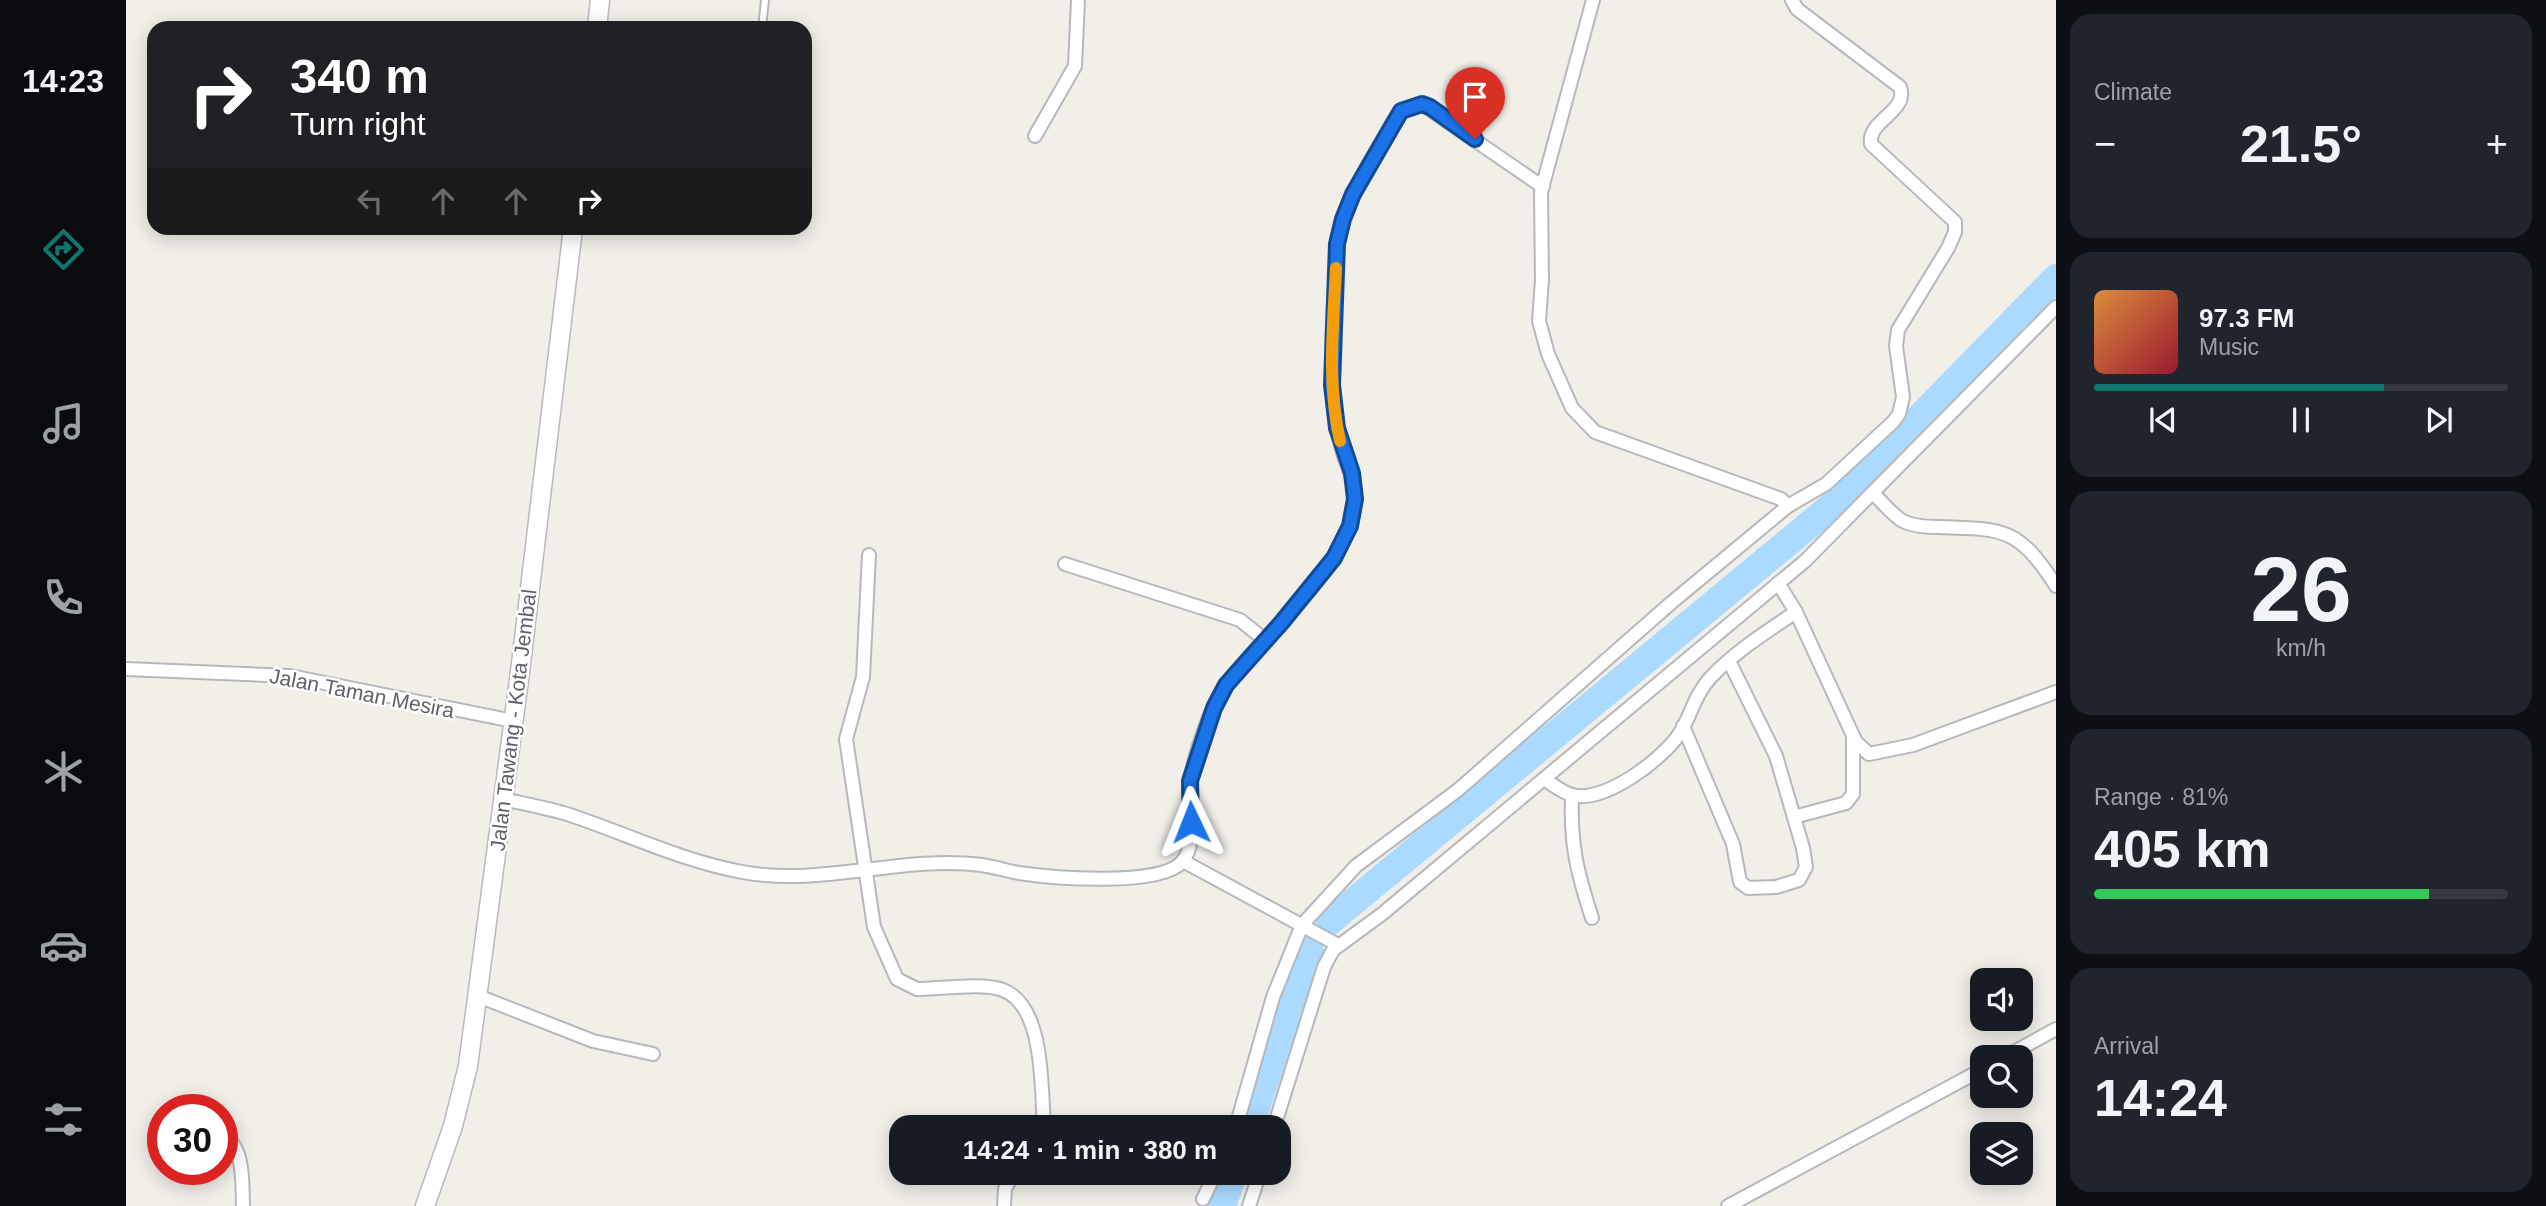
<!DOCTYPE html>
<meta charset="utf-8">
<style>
:root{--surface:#171b24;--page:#20242c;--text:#f1f3f6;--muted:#9ea1a6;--line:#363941;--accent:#0f766e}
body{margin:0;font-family:Helvetica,sans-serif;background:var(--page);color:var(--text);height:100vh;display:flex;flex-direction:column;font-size:26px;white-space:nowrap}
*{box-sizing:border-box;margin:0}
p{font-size:23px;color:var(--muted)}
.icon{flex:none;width:38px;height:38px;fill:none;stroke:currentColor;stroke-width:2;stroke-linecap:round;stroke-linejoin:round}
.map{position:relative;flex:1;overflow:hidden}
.sheet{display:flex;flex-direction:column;gap:14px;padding:14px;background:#0d0f14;width:490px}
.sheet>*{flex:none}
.hud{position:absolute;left:21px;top:21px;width:665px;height:214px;border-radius:21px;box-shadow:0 4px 18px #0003;background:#202124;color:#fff;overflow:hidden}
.tools{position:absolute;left:1844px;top:968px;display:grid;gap:14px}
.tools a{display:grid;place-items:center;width:63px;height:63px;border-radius:14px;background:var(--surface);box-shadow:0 4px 18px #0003;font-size:35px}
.speed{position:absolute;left:21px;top:1094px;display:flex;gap:14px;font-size:35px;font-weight:700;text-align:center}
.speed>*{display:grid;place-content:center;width:91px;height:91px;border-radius:50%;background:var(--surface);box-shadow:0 4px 18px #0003;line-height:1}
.speed .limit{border:10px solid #d22;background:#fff;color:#111}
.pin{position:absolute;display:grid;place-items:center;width:60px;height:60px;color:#fff;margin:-72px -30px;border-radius:50% 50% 50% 0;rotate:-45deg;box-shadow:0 0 7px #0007}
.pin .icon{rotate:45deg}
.me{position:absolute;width:77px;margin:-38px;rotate:358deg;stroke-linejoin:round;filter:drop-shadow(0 0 5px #0008)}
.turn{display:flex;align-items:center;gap:24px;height:147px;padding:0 28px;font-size:32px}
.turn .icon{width:91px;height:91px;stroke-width:2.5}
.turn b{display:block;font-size:49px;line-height:60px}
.lanes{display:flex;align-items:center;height:66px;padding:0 28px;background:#0003;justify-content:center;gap:35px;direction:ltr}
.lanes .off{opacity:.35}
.big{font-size:52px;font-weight:700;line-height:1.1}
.sheet .tile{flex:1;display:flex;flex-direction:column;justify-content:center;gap:10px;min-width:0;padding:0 24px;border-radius:21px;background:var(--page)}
.sheet .dial{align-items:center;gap:0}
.dial b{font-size:91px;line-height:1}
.song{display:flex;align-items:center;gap:21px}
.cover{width:84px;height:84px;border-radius:10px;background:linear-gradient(135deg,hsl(30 70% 55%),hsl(350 70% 35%))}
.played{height:7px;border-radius:4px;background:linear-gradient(90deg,var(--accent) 70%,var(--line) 70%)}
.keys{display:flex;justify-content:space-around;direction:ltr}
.heat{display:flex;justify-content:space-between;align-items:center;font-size:38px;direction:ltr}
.charge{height:10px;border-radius:5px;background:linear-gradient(90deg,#34c759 81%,var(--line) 0)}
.trip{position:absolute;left:763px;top:1115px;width:402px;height:70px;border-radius:21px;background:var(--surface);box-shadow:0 4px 18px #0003;font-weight:700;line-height:70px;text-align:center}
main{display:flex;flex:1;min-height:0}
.tabs{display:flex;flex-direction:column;width:126px;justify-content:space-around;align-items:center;background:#090b0e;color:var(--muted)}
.tabs .icon{width:49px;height:49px}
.tabs .on{color:var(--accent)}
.tabs b{font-size:32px;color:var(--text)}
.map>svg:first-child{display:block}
</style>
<main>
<nav class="tabs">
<b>14:23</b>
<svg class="icon on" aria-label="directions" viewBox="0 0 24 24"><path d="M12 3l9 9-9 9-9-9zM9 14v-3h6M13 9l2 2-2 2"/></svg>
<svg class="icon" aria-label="music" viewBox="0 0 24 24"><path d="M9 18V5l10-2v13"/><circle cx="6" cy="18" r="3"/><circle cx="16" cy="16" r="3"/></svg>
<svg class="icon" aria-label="phone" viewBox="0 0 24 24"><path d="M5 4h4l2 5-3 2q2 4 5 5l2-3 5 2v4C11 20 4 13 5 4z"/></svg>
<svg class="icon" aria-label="climate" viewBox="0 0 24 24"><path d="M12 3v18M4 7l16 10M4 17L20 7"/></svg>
<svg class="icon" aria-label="car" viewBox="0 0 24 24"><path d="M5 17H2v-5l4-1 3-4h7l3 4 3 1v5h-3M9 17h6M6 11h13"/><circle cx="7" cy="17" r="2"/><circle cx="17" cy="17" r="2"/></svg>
<svg class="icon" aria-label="filters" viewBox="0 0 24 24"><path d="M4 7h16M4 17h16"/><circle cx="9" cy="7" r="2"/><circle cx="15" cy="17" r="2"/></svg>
</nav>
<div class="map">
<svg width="1930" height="1206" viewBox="0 0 1930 1206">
<rect width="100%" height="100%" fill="#f1efe8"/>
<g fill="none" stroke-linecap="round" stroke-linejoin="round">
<g stroke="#aadaff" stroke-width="28">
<path d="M1204 921 1712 501 1930 278"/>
<path d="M1123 1127 1184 951"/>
<path d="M1096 1206 1108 1172"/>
</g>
<defs>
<path id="service" d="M636 28 639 0"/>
<g id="minor">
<path d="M1467 0 1415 192 1416 280 1413 321 1422 354 1446 408 1469 432 1655 499 1662 506"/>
<path d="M909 136 949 66 952 0"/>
<path d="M1747 493C1756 502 1765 513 1775 520 1785 526 1801 527 1812 527 1878 529 1892 527 1930 586"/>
<path d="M743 555 737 677 720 739 748 927 771 979 791 989C814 989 857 982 877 990 919 1006 915 1089 918 1127"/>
<path d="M939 564 1114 620 1139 640"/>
<path d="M1652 583 1670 612 1730 742 1743 754 1787 745 1930 692"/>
<path d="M0 669 164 676 387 721"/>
<path d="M1557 726 1607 844 1614 882 1622 888 1650 887 1673 880 1680 867 1677 848 1650 756 1603 661"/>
<path d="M1418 779C1426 784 1437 793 1446 795 1478 804 1537 759 1554 733 1565 715 1569 694 1585 677 1610 651 1640 632 1670 612"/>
<path d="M1446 795C1444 844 1451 872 1466 918"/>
<path d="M377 799C399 804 422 808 444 815 501 834 556 861 616 872 697 887 775 855 856 865 869 867 881 871 893 873 926 878 1034 887 1056 862 1074 841 1059 805 1064 781 1069 753 1085 704 1102 682 1139 632 1227 564 1229 499 1230 483 1223 470 1218 456 1213 441 1211 426 1209 411 1204 370 1206 331 1209 290 1210 266 1209 239 1218 216 1230 183 1250 152 1267 122L1275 111 1296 104 1417 187"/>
<path d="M1668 817 1720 803 1727 794V736"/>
<path d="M1057 861 1212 945"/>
<path d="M352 996 467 1041 527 1054"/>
<path d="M1879 1057 1930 1029"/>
<path d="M1110 1127 1147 997 1176 925 1230 866 1332 790 1545 603 1662 506 1700 484 1767 422 1773 414 1777 397 1770 346 1772 330 1822 248 1829 232V222L1745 144C1741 120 1783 112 1774 87L1671 9 1666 0"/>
<path d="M1148 1127 1198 967 1207 950 1256 914 1679 561 1930 307"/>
<path d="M96 1133C119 1148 116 1181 117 1206"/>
<path d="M1077 1199 1090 1172"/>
<path d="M878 1206 879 1189 888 1172"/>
<path d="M1123 1206 1134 1172"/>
<path d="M1602 1206 1857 1069"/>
</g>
<g id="secondary">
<path d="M471 28 474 0"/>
<path d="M299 1206 327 1126 342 1066 394 672 447 228"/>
</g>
</defs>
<use href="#service" stroke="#b5b8bc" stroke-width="10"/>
<use href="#minor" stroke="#b5b8bc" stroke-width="16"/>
<use href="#secondary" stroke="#b6babf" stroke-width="21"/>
<use href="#service" stroke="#fff" stroke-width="6"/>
<use href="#minor" stroke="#fff" stroke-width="12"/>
<use href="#secondary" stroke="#fff" stroke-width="18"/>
</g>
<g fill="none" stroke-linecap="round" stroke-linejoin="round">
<defs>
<path id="route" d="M1065 822 1064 781 1088 708 1100 685 1156 622 1208 558 1224 526 1229 499 1226 473 1211 428 1206 385 1211 244 1217 219 1227 194 1275 111 1296 104 1304 107 1349 139"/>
</defs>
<use href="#route" stroke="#114b97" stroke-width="18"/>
<use href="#route" stroke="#1a73e8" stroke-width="12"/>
<path stroke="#f59e0b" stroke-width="12" d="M1210 268C1207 327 1201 383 1214 441"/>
</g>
<g text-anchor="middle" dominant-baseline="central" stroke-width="5" stroke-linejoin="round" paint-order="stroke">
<g font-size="21" fill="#5f6368" stroke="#fff">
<text transform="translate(236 693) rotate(11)">Jalan Taman Mesira</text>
<text transform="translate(387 720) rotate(-83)">Jalan Tawang - Kota Jembal</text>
</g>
</g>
</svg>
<div class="tools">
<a><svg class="icon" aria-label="sound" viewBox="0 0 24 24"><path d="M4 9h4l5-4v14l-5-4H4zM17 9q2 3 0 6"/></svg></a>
<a><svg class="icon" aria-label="search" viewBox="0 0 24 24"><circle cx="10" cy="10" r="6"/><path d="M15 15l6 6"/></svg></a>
<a><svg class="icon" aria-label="layers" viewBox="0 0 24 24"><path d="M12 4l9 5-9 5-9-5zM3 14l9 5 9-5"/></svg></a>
</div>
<div class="speed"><div class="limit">30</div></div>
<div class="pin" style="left:1349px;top:139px;background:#d93025"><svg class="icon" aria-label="arrive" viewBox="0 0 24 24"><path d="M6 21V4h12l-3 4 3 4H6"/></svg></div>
<svg class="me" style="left:1065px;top:822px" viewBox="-20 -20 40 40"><path d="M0-17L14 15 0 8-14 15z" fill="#1a73e8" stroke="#fff" stroke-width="4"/></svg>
<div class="trip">14:24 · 1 min · 380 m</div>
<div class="hud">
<div class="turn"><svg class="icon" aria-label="right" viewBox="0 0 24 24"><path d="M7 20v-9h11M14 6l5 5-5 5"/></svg><div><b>340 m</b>Turn right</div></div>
<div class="lanes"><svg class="icon off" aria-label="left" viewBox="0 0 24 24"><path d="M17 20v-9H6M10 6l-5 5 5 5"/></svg><svg class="icon off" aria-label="ahead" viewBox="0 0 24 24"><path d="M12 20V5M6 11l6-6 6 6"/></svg><svg class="icon off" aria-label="ahead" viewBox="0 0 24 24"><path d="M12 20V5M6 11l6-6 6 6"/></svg><svg class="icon" aria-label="right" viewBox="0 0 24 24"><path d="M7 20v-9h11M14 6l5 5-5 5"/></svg></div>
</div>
</div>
<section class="sheet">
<div class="tile"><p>Climate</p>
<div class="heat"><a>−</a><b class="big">21.5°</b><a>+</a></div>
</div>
<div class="tile">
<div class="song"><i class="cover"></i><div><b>97.3 FM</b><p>Music</p></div></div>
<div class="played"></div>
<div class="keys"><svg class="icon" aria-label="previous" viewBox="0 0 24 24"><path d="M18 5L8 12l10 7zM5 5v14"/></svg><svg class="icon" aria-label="pause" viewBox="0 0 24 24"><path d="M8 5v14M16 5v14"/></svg><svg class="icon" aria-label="next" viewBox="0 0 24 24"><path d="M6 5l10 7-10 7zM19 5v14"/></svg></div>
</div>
<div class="tile dial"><b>26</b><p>km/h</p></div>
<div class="tile"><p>Range · 81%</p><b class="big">405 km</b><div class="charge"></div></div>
<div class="tile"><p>Arrival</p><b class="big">14:24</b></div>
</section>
</main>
